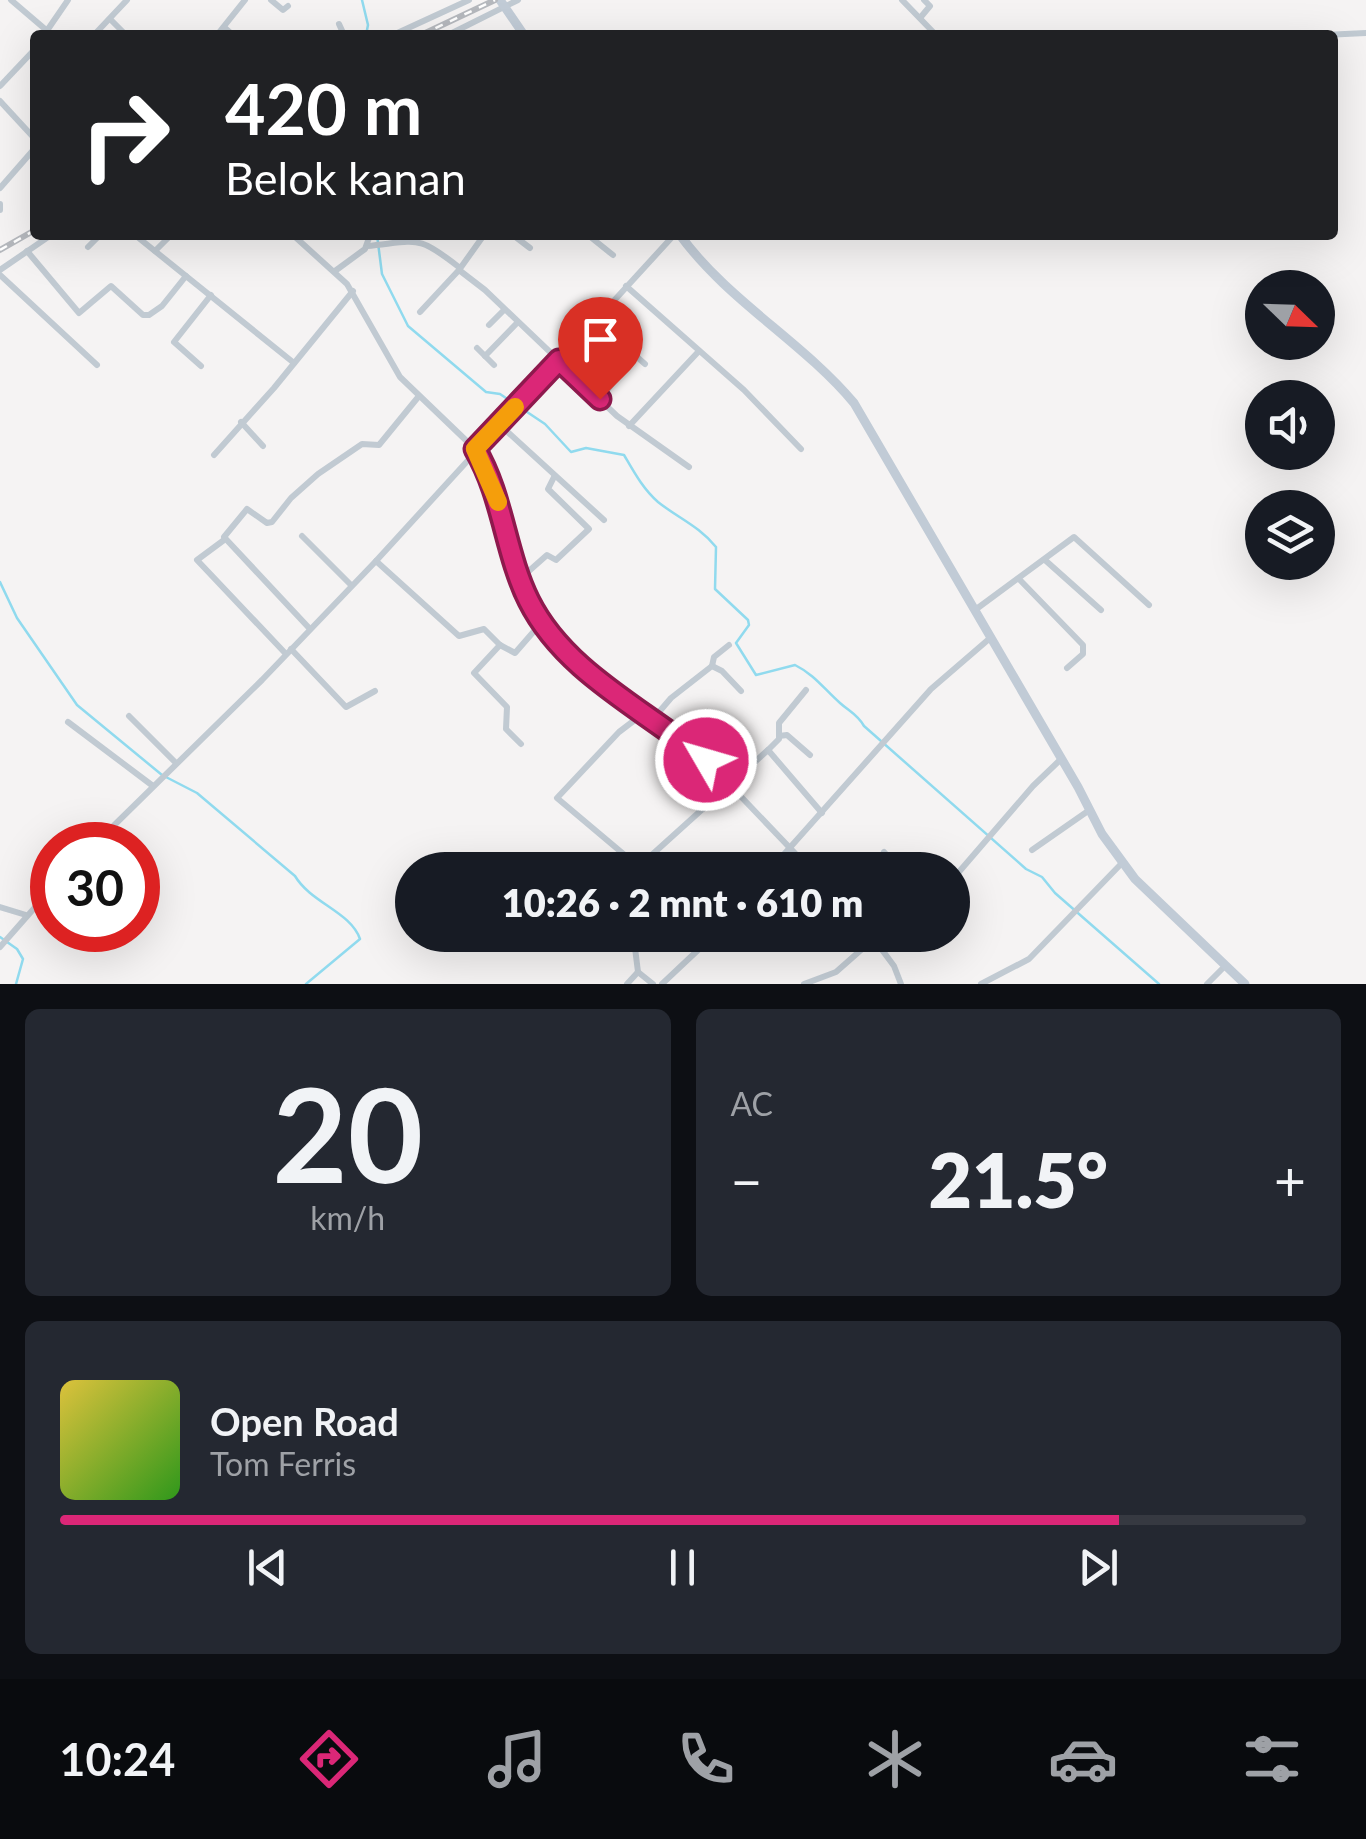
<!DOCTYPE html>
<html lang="id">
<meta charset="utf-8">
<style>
:root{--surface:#171b24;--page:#242831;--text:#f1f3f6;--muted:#9ea1a6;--line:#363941;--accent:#db2777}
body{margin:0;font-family:Lato,sans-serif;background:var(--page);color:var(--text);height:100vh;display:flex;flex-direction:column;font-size:38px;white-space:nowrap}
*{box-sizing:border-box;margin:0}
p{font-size:32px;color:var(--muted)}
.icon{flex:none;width:55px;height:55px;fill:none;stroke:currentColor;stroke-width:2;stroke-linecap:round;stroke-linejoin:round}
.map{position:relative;height:984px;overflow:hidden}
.sheet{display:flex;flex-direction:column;gap:25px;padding:25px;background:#0d0f14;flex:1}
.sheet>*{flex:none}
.guide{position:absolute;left:30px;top:30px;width:1308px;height:210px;border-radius:10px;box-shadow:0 10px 40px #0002;background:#202124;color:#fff;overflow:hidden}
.needle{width:65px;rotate:113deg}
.tools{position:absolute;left:1245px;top:270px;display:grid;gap:20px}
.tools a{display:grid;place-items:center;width:90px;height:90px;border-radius:50%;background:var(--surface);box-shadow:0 10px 40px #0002;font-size:50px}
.speed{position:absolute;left:30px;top:822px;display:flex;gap:20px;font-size:50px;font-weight:700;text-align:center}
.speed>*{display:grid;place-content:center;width:130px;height:130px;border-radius:50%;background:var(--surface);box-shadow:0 10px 40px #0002;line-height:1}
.speed .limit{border:15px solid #d22;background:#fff;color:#111}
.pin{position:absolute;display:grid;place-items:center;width:85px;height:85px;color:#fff;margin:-102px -42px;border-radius:50% 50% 50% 0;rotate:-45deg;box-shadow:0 0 10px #0007}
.pin .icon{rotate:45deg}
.me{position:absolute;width:110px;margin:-55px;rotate:308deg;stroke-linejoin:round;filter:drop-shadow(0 0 8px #0008)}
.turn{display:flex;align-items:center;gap:35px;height:210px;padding:0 30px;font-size:45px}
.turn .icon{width:130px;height:130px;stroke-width:2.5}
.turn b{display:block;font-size:70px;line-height:85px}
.big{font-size:75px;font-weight:800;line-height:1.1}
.sheet .widget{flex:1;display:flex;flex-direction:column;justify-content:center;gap:15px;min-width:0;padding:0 35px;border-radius:15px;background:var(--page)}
.sheet .dial{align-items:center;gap:0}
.dial b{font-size:130px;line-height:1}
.song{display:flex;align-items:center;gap:30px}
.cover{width:120px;height:120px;border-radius:15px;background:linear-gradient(135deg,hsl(50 70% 55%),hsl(110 70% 35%))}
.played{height:10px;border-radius:5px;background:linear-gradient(90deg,var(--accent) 85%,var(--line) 85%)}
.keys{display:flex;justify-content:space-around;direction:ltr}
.heat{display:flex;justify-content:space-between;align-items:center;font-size:55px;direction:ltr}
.sheet .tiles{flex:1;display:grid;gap:25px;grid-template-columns:1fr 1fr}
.widget:last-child{grid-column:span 2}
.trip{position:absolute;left:395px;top:852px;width:575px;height:100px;border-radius:50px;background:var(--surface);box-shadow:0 10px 40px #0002;font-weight:800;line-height:100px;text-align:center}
.tabs{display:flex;height:160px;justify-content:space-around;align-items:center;background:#090b0e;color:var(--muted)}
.tabs .icon{width:70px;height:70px}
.tabs .on{color:var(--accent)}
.tabs b{font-size:45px;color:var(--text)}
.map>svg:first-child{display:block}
</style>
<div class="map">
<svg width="1366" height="984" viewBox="0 0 1366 984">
<rect width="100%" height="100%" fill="#f5f3f3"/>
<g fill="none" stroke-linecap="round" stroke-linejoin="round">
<g stroke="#90daee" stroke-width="2.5">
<path d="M362 0 368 25 366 35"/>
<path d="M377 235 382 274 408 326 486 392 500 394 545 424 571 452 586 448 624 455C634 472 643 489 658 502 678 518 699 526 716 547L715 589 748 620 749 625 736 643 756 675 795 665C815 675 824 689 840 703 850 712 857 714 864 726L1026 869 1042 877 1055 893 1159 984"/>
<path d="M0 582 17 618 77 705 162 775 197 793 295 876C311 903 351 912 360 939L306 984"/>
<path d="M0 937 17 949 23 959 16 984"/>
</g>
<g stroke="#c1cad2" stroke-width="6">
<path d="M11 0 52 35"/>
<path d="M271 0 283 10 288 6"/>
<path d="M902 0 936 35"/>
<path d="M920 18 930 6 924 0"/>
<path d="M110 19 126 35"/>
<path d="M339 24 344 35"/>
<path d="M225 28 233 35"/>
<path d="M44 35 68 0"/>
<path d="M94 35 127 0"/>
<path d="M217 35 245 0"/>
<path d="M393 35 469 0"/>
<path d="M448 35 518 0"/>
<path d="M1324 35 1366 33"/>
<path d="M0 86 35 49"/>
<path d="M0 101 35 139"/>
<path d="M0 188 35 148"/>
<path d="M0 204V210"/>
<path d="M135 235 294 363"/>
<path d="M293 235 347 284 400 377 475 449 484 464 501 509 528 598 558 644 578 664 706 760 811 870"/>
<path d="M513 235 530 248"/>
<path d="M588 235 613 255"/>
<path d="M564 236 565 235"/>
<path d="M367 246C419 241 417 234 460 268"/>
<path d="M88 247 100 235"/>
<path d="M27 251 79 313 111 286 143 315H149L162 306 186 276"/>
<path d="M155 251 171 235"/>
<path d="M0 270 51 235"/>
<path d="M459 270 485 290 617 416 689 467"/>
<path d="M335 271 365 249 370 235"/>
<path d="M0 275 97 365"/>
<path d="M626 286 744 390 801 449"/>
<path d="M420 312 459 270 484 235"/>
<path d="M596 321 645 364"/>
<path d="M489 325 504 310"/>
<path d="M477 348 494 365"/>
<path d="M485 356 517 323"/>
<path d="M201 366 174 342 211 295"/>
<path d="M600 399 635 355"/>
<path d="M241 422 263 446"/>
<path d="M500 425 604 520"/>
<path d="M629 426 699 351"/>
<path d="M214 455 274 388 353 291"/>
<path d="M302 536 351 585"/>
<path d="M224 540 197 560 286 654"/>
<path d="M1045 560 1101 610"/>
<path d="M376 561 459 636 484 629 500 645 515 653 542 622"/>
<path d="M521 578 547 555 556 560 589 529 548 489 554 477"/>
<path d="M1019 579 1083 645V654L1067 668"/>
<path d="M975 610 1074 537 1149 605"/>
<path d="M310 629 224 537 247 509 267 523 272 522 291 498 318 474 362 444 379 445 419 396"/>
<path d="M500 645 474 673 507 707 506 729 521 744"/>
<path d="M291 649 346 707 375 691"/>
<path d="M712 666 714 657 729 645"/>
<path d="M644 713 619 732 557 798 633 862 645 861 768 750 822 813"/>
<path d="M129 716 176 763"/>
<path d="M653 719 671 698 712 666 722 671 741 691"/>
<path d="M68 722 153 786"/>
<path d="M779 736 787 735 810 755"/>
<path d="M768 750 779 739V723L806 690"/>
<path d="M94 845 262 680 376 561 674 235"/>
<path d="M1032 850 1088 811"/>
<path d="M884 852 900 870"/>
<path d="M770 870 931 689 989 639"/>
<path d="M952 880 1033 786 1060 760"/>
<path d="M0 907 26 915"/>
<path d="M629 935 635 948 638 972 653 984"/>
<path d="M871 935 894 966 901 984"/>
<path d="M0 947 52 888"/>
<path d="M627 984 638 972"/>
<path d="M662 984 714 935"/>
<path d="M804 984 836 972 878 935"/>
<path d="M981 984 1029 959 1122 863"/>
<path d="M1207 984 1225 966"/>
</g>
<g stroke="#c1cbd6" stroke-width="9">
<path d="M500 0 524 35"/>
<path d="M680 235C728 301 802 341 854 403L1078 787 1102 834 1135 879 1245 984"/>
</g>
<defs>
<g id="rail">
<path d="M421 35 495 0"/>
<path d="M0 250 35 230"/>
</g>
</defs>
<use href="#rail" stroke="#b5b8bd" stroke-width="6"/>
<use href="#rail" stroke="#fff" stroke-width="2.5" stroke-dasharray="8" stroke-linecap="butt"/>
</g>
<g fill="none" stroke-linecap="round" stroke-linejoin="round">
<defs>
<path id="route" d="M600 399 559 360 475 449C503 496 505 553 529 601 565 673 646 710 706 760"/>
</defs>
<use href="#route" stroke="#8e194d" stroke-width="25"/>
<use href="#route" stroke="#db2777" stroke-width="18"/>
<path stroke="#f59e0b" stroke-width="18" d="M498 502 475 449 515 407"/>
</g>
</svg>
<div class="tools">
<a><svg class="needle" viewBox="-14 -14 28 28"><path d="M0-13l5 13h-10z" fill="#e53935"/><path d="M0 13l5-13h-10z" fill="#9ea1a6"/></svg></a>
<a><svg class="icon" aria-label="sound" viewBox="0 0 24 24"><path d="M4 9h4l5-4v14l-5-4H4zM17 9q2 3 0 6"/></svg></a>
<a><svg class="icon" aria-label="layers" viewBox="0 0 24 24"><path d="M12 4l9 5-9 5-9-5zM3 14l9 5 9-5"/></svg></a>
</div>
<div class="speed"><div class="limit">30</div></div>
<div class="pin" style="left:600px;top:399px;background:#d93025"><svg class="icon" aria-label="arrive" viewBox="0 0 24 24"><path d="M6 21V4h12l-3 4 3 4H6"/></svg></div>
<svg class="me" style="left:706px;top:760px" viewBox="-20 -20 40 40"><circle r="17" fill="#db2777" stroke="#fff" stroke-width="3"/><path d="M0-11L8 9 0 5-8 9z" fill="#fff"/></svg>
<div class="trip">10:26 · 2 mnt · 610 m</div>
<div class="guide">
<div class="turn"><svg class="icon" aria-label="right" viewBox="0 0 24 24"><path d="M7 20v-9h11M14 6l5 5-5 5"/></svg><div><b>420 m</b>Belok kanan</div></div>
</div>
</div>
<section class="sheet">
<div class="tiles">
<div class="widget dial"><b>20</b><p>km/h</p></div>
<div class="widget"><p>AC</p>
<div class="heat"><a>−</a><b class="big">21.5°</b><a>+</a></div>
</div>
<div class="widget">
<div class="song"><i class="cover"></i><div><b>Open Road</b><p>Tom Ferris</p></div></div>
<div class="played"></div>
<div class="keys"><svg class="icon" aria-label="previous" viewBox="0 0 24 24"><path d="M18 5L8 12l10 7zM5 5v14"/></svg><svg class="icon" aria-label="pause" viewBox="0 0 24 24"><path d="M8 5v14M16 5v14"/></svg><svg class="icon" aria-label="next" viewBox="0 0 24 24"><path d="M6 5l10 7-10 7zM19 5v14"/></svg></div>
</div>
</div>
</section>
<nav class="tabs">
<b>10:24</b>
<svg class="icon on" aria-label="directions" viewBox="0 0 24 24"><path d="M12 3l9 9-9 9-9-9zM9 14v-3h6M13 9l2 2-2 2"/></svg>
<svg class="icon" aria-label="music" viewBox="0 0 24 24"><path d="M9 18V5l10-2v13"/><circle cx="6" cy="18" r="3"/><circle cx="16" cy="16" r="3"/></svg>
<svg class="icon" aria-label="phone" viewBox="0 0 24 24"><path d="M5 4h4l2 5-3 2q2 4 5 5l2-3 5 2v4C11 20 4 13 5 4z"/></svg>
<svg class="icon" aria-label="climate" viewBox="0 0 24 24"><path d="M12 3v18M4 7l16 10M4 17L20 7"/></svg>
<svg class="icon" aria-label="car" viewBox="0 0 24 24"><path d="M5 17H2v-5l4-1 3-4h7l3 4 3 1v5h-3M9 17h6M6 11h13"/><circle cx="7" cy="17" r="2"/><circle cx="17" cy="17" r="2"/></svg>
<svg class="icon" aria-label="filters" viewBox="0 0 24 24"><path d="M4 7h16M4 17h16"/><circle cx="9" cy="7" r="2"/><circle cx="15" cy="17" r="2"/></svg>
</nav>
